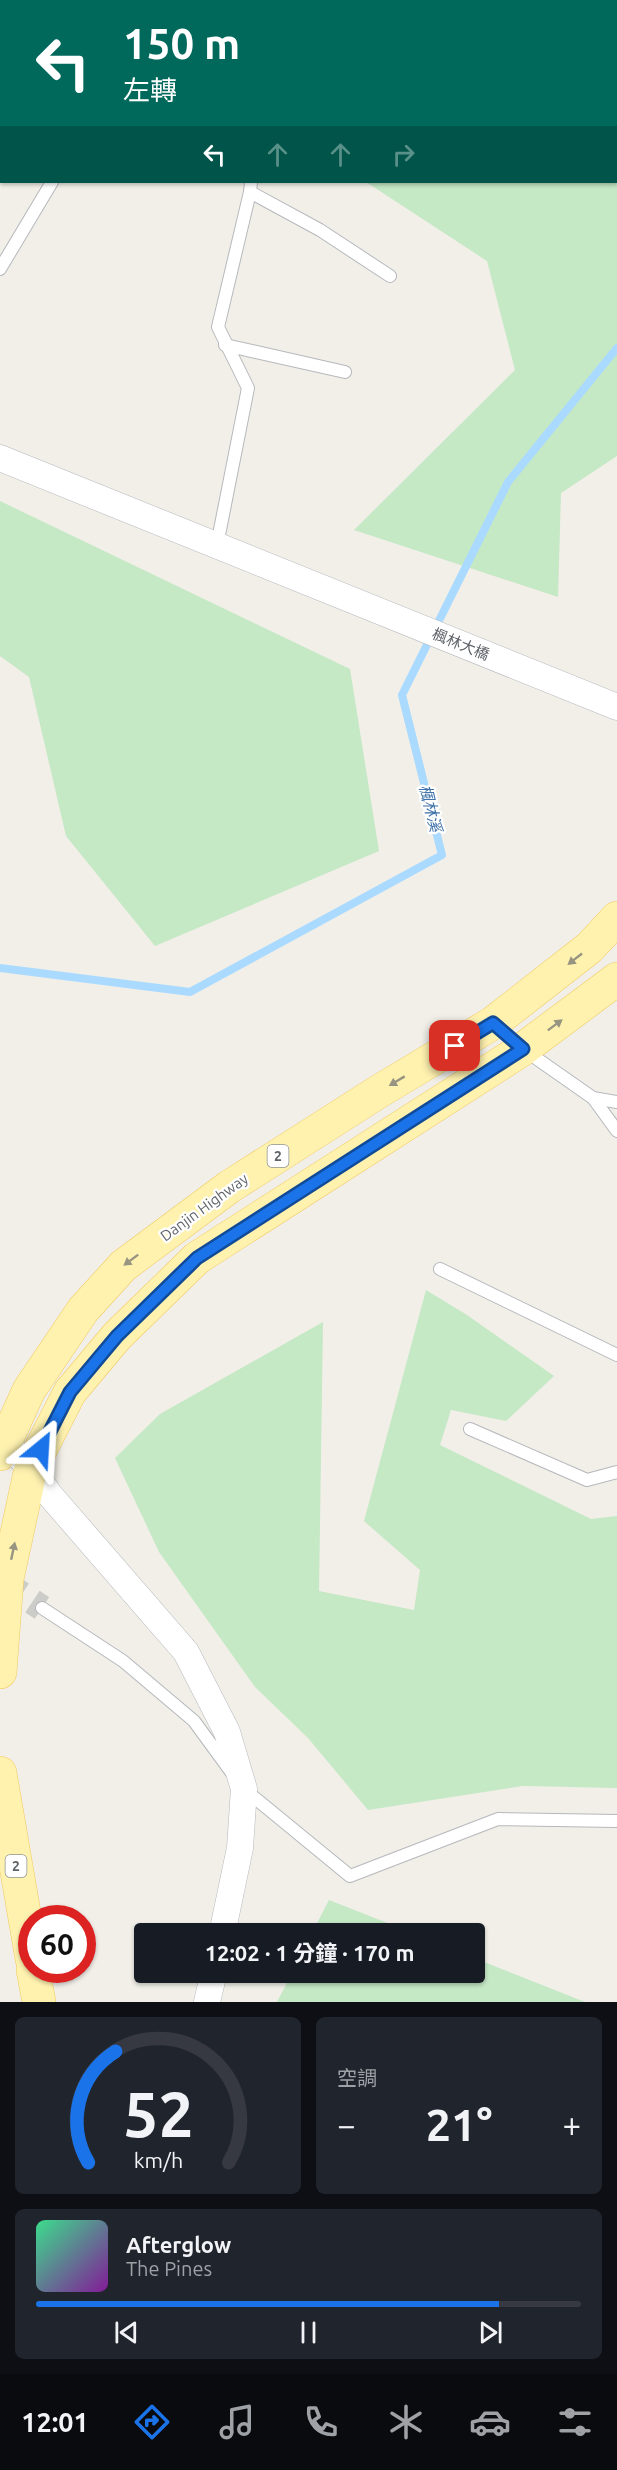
<!DOCTYPE html>
<html lang="zh-TW">
<meta charset="utf-8">
<style>
:root{--surface:#171b24;--page:#20242c;--text:#f1f3f6;--muted:#9ea1a6;--line:#363941;--accent:#1a73e8}
body{margin:0;font-family:Ubuntu,"Noto Sans TC",sans-serif;background:var(--page);color:var(--text);height:100vh;display:flex;flex-direction:column;font-size:22px;white-space:nowrap}
*{box-sizing:border-box;margin:0}
p{font-size:20px;color:var(--muted)}
.icon{flex:none;width:33px;height:33px;fill:none;stroke:currentColor;stroke-width:2;stroke-linecap:round;stroke-linejoin:round}
.map{position:relative;height:2002px;overflow:hidden}
.panel{display:flex;flex-direction:column;gap:15px;padding:15px;background:#0d0f14;flex:1}
.panel>*{flex:none}
.top-card{position:absolute;left:0px;top:0px;width:618px;height:183px;box-shadow:0 2px 4px #0004;background:#00695c;color:#fff;overflow:hidden}
.speed{position:absolute;left:18px;top:1905px;display:flex;gap:12px;font-size:30px;font-weight:700;text-align:center}
.speed>*{display:grid;place-content:center;width:78px;height:78px;border-radius:50%;background:var(--surface);box-shadow:0 2px 4px #0004;line-height:1}
.speed .limit{border:9px solid #d22;background:#fff;color:#111}
.pin{position:absolute;display:grid;place-items:center;width:51px;height:51px;color:#fff;margin:-26px;border-radius:12px;box-shadow:0 3px 9px #0006}
.me{position:absolute;width:66px;margin:-33px;rotate:27deg;stroke-linejoin:round;filter:drop-shadow(0 0 4px #0008)}
.turn{display:flex;align-items:center;gap:21px;height:126px;padding:0 24px;font-size:27px}
.turn .icon{width:78px;height:78px;stroke-width:2.5}
.turn b{display:block;font-size:42px;line-height:51px}
.lanes{display:flex;align-items:center;height:57px;padding:0 24px;background:#0003;justify-content:center;gap:30px;direction:ltr}
.lanes .off{opacity:.35}
.big{font-size:45px;font-weight:700;line-height:1.1}
.panel .tile{flex:1;display:flex;flex-direction:column;justify-content:center;gap:9px;min-width:0;padding:0 21px;border-radius:9px;background:var(--page)}
.panel .dial{align-items:center;gap:0}
.dial svg{height:156px;overflow:visible;fill:none;stroke:var(--line);stroke-width:7;stroke-linecap:round;text-anchor:middle}
.dial text{fill:var(--text);stroke:none}
.song{display:flex;align-items:center;gap:18px}
.cover{width:72px;height:72px;border-radius:9px;background:linear-gradient(135deg,hsl(150 70% 55%),hsl(290 70% 35%))}
.played{height:6px;border-radius:3px;background:linear-gradient(90deg,var(--accent) 85%,var(--line) 85%)}
.keys{display:flex;justify-content:space-around;direction:ltr}
.heat{display:flex;justify-content:space-between;align-items:center;font-size:33px;direction:ltr}
.panel .tiles{flex:1;display:grid;gap:15px;grid-template-columns:1fr 1fr}
.tile:last-child{grid-column:span 2}
.trip{position:absolute;left:134px;top:1923px;width:351px;height:60px;border-radius:6px;background:var(--surface);box-shadow:0 2px 4px #0004;font-weight:700;line-height:60px;text-align:center}
.tab-bar{display:flex;height:96px;justify-content:space-around;align-items:center;background:#090b0e;color:var(--muted)}
.tab-bar .icon{width:42px;height:42px}
.tab-bar .active{color:var(--accent)}
.tab-bar b{font-size:27px;color:var(--text)}
.map>svg:first-child{display:block}
</style>
<div class="map">
<svg width="617" height="2002" viewBox="0 0 617 2002">
<rect width="100%" height="100%" fill="#f1efe8"/>
<g fill="#c5e8c5">
<path d="M284 0H617V456L561 493 558 597 354 530 515 370 487 261 366 182H616V2Z"/>
<path d="M0 501 350 669 379 851 155 946 66 836 29 677 0 656Z"/>
<path d="M426 1290 467 1315 554 1376 506 1421 451 1410 440 1445 591 1519 617 1516V1788L523 1786 368 1810 308 1738 255 1687 159 1552 115 1458 160 1414 323 1322 319 1591 414 1610 420 1570 364 1521Z"/>
<path d="M329 1900 413 1933H312Z"/>
<path d="M474 1958 585 2002H277L292 1973 474 1972Z"/>
</g>
<g fill="none" stroke-linecap="round" stroke-linejoin="round">
<path stroke="#aadaff" stroke-width="8" d="M0 968 190 992 442 855 402 695 508 482 617 348"/>
<path stroke="#ccccc8" stroke-width="26" stroke-dasharray="26 13" stroke-linecap="butt" d="M0 1580 42 1608"/>
<defs>
<g id="lane">
<path d="M253 0V2"/>
<path d="M160 2 161 0"/>
<path d="M250 192 320 230 390 276"/>
<path d="M0 269 52 182"/>
<path d="M225 345 345 372"/>
<path d="M217 545 248 388 218 327 250 192 251 182"/>
<path d="M494 1024 523 1049 593 1098 617 1131"/>
<path d="M593 1098 617 1102"/>
<path d="M440 1269 617 1355"/>
<path d="M470 1429 587 1480 617 1472"/>
<path d="M42 1608 123 1661 194 1721 232 1773"/>
<path d="M244 1789 350 1876 498 1819 617 1821"/>
</g>
<g id="street">
<path d="M0 458 617 707"/>
<path d="M4 1442 31 1468 49 1494 186 1652 227 1732 244 1789 240 1848 222 1934"/>
<path d="M207 2002 214 1972"/>
</g>
<g id="primary">
<path d="M0 1454 29 1390 83 1310 123 1266 229 1187 378 1092 493 1023 589 948 617 918"/>
<path d="M0 1672 7 1579 31 1468 70 1392 117 1336 197 1258 523 1049 617 979"/>
<path d="M0 1773 32 1959"/>
<path d="M33 1970 39 2002"/>
</g>
</defs>
<use href="#lane" stroke="#b5b8bc" stroke-width="14"/>
<use href="#street" stroke="#b5b8bc" stroke-width="27"/>
<use href="#primary" stroke="#f2c960" stroke-width="34"/>
<use href="#lane" stroke="#fff" stroke-width="12"/>
<use href="#street" stroke="#fff" stroke-width="26"/>
<use href="#primary" stroke="#fff2af" stroke-width="33"/>
</g>
<defs><path id="oneway-solid" d="M-6-.8H1V-3.2L6.5 0L1 3.2V.8H-6Z" transform="scale(1.5)"/></defs>
<g fill="#979581">
<use href="#oneway-solid" transform="translate(575 959) rotate(142)"/>
<use href="#oneway-solid" transform="translate(555 1025) rotate(-37)"/>
<use href="#oneway-solid" transform="translate(397 1081) rotate(149)"/>
<use href="#oneway-solid" transform="translate(131 1260) rotate(143)"/>
<use href="#oneway-solid" transform="translate(13 1551) rotate(-78)"/>
</g>
<g fill="none" stroke-linecap="round" stroke-linejoin="round">
<defs>
<path id="route" d="M41 1449 70 1392 117 1336 197 1258 523 1049 493 1023 455 1046"/>
</defs>
<use href="#route" stroke="#114b97" stroke-width="15"/>
<use href="#route" stroke="#1a73e8" stroke-width="10"/>
</g>
<g text-anchor="middle" dominant-baseline="central" stroke-width="4.5" stroke-linejoin="round" paint-order="stroke">
<g fill="#fff" stroke="#8f9295" stroke-width="1.5">
<rect x="267.5" y="1145" width="21" height="22" rx="4.5"/>
<rect x="5.5" y="1855" width="21" height="22" rx="4.5"/>
</g>
<g font-size="14" font-weight="bold" fill="#5f6368">
<text x="278" y="1156">2</text>
<text x="16" y="1866">2</text>
</g>
<g font-size="15" fill="#5f6368" stroke="#fff">
<text transform="translate(461 644) rotate(22)">楓林大橋</text>
<text transform="translate(204 1207) rotate(-36)">Danjin Highway</text>
</g>
<g font-size="16" font-style="italic" fill="#4174aa" stroke="#fff">
<text transform="translate(431 808) rotate(76)">楓林溪</text>
</g>
</g>
</svg>
<div class="speed"><div class="limit">60</div></div>
<div class="pin" style="left:455px;top:1046px;background:#d93025"><svg class="icon" aria-label="arrive" viewBox="0 0 24 24"><path d="M6 21V4h12l-3 4 3 4H6"/></svg></div>
<svg class="me" style="left:41px;top:1449px" viewBox="-20 -20 40 40"><path d="M0-17L14 15 0 8-14 15z" fill="#1a73e8" stroke="#fff" stroke-width="4"/></svg>
<div class="trip">12:02 · 1 分鐘 · 170 m</div>
<div class="top-card">
<div class="turn"><svg class="icon" aria-label="left" viewBox="0 0 24 24"><path d="M17 20v-9H6M10 6l-5 5 5 5"/></svg><div><b>150 m</b>左轉</div></div>
<div class="lanes"><svg class="icon" aria-label="left" viewBox="0 0 24 24"><path d="M17 20v-9H6M10 6l-5 5 5 5"/></svg><svg class="icon off" aria-label="ahead" viewBox="0 0 24 24"><path d="M12 20V5M6 11l6-6 6 6"/></svg><svg class="icon off" aria-label="ahead" viewBox="0 0 24 24"><path d="M12 20V5M6 11l6-6 6 6"/></svg><svg class="icon off" aria-label="right" viewBox="0 0 24 24"><path d="M7 20v-9h11M14 6l5 5-5 5"/></svg></div>
</div>
</div>
<section class="panel">
<div class="tiles">
<div class="tile dial"><svg viewBox="0 0 100 80">
<path d="M14 69A42 42 0 1 1 86 69"/>
<path d="M14 69A42 42 0 0 1 28 12" stroke="#1a73e8"/>
<text x="50" y="56" font-size="32" font-weight="700">52</text>
<text x="50" y="72" font-size="11">km/h</text>
</svg></div>
<div class="tile"><p>空調</p>
<div class="heat"><a>−</a><b class="big">21°</b><a>+</a></div>
</div>
<div class="tile">
<div class="song"><i class="cover"></i><div><b>Afterglow</b><p>The Pines</p></div></div>
<div class="played"></div>
<div class="keys"><svg class="icon" aria-label="previous" viewBox="0 0 24 24"><path d="M18 5L8 12l10 7zM5 5v14"/></svg><svg class="icon" aria-label="pause" viewBox="0 0 24 24"><path d="M8 5v14M16 5v14"/></svg><svg class="icon" aria-label="next" viewBox="0 0 24 24"><path d="M6 5l10 7-10 7zM19 5v14"/></svg></div>
</div>
</div>
</section>
<nav class="tab-bar">
<b>12:01</b>
<svg class="icon active" aria-label="directions" viewBox="0 0 24 24"><path d="M12 3l9 9-9 9-9-9zM9 14v-3h6M13 9l2 2-2 2"/></svg>
<svg class="icon" aria-label="music" viewBox="0 0 24 24"><path d="M9 18V5l10-2v13"/><circle cx="6" cy="18" r="3"/><circle cx="16" cy="16" r="3"/></svg>
<svg class="icon" aria-label="phone" viewBox="0 0 24 24"><path d="M5 4h4l2 5-3 2q2 4 5 5l2-3 5 2v4C11 20 4 13 5 4z"/></svg>
<svg class="icon" aria-label="climate" viewBox="0 0 24 24"><path d="M12 3v18M4 7l16 10M4 17L20 7"/></svg>
<svg class="icon" aria-label="car" viewBox="0 0 24 24"><path d="M5 17H2v-5l4-1 3-4h7l3 4 3 1v5h-3M9 17h6M6 11h13"/><circle cx="7" cy="17" r="2"/><circle cx="17" cy="17" r="2"/></svg>
<svg class="icon" aria-label="filters" viewBox="0 0 24 24"><path d="M4 7h16M4 17h16"/><circle cx="9" cy="7" r="2"/><circle cx="15" cy="17" r="2"/></svg>
</nav>
